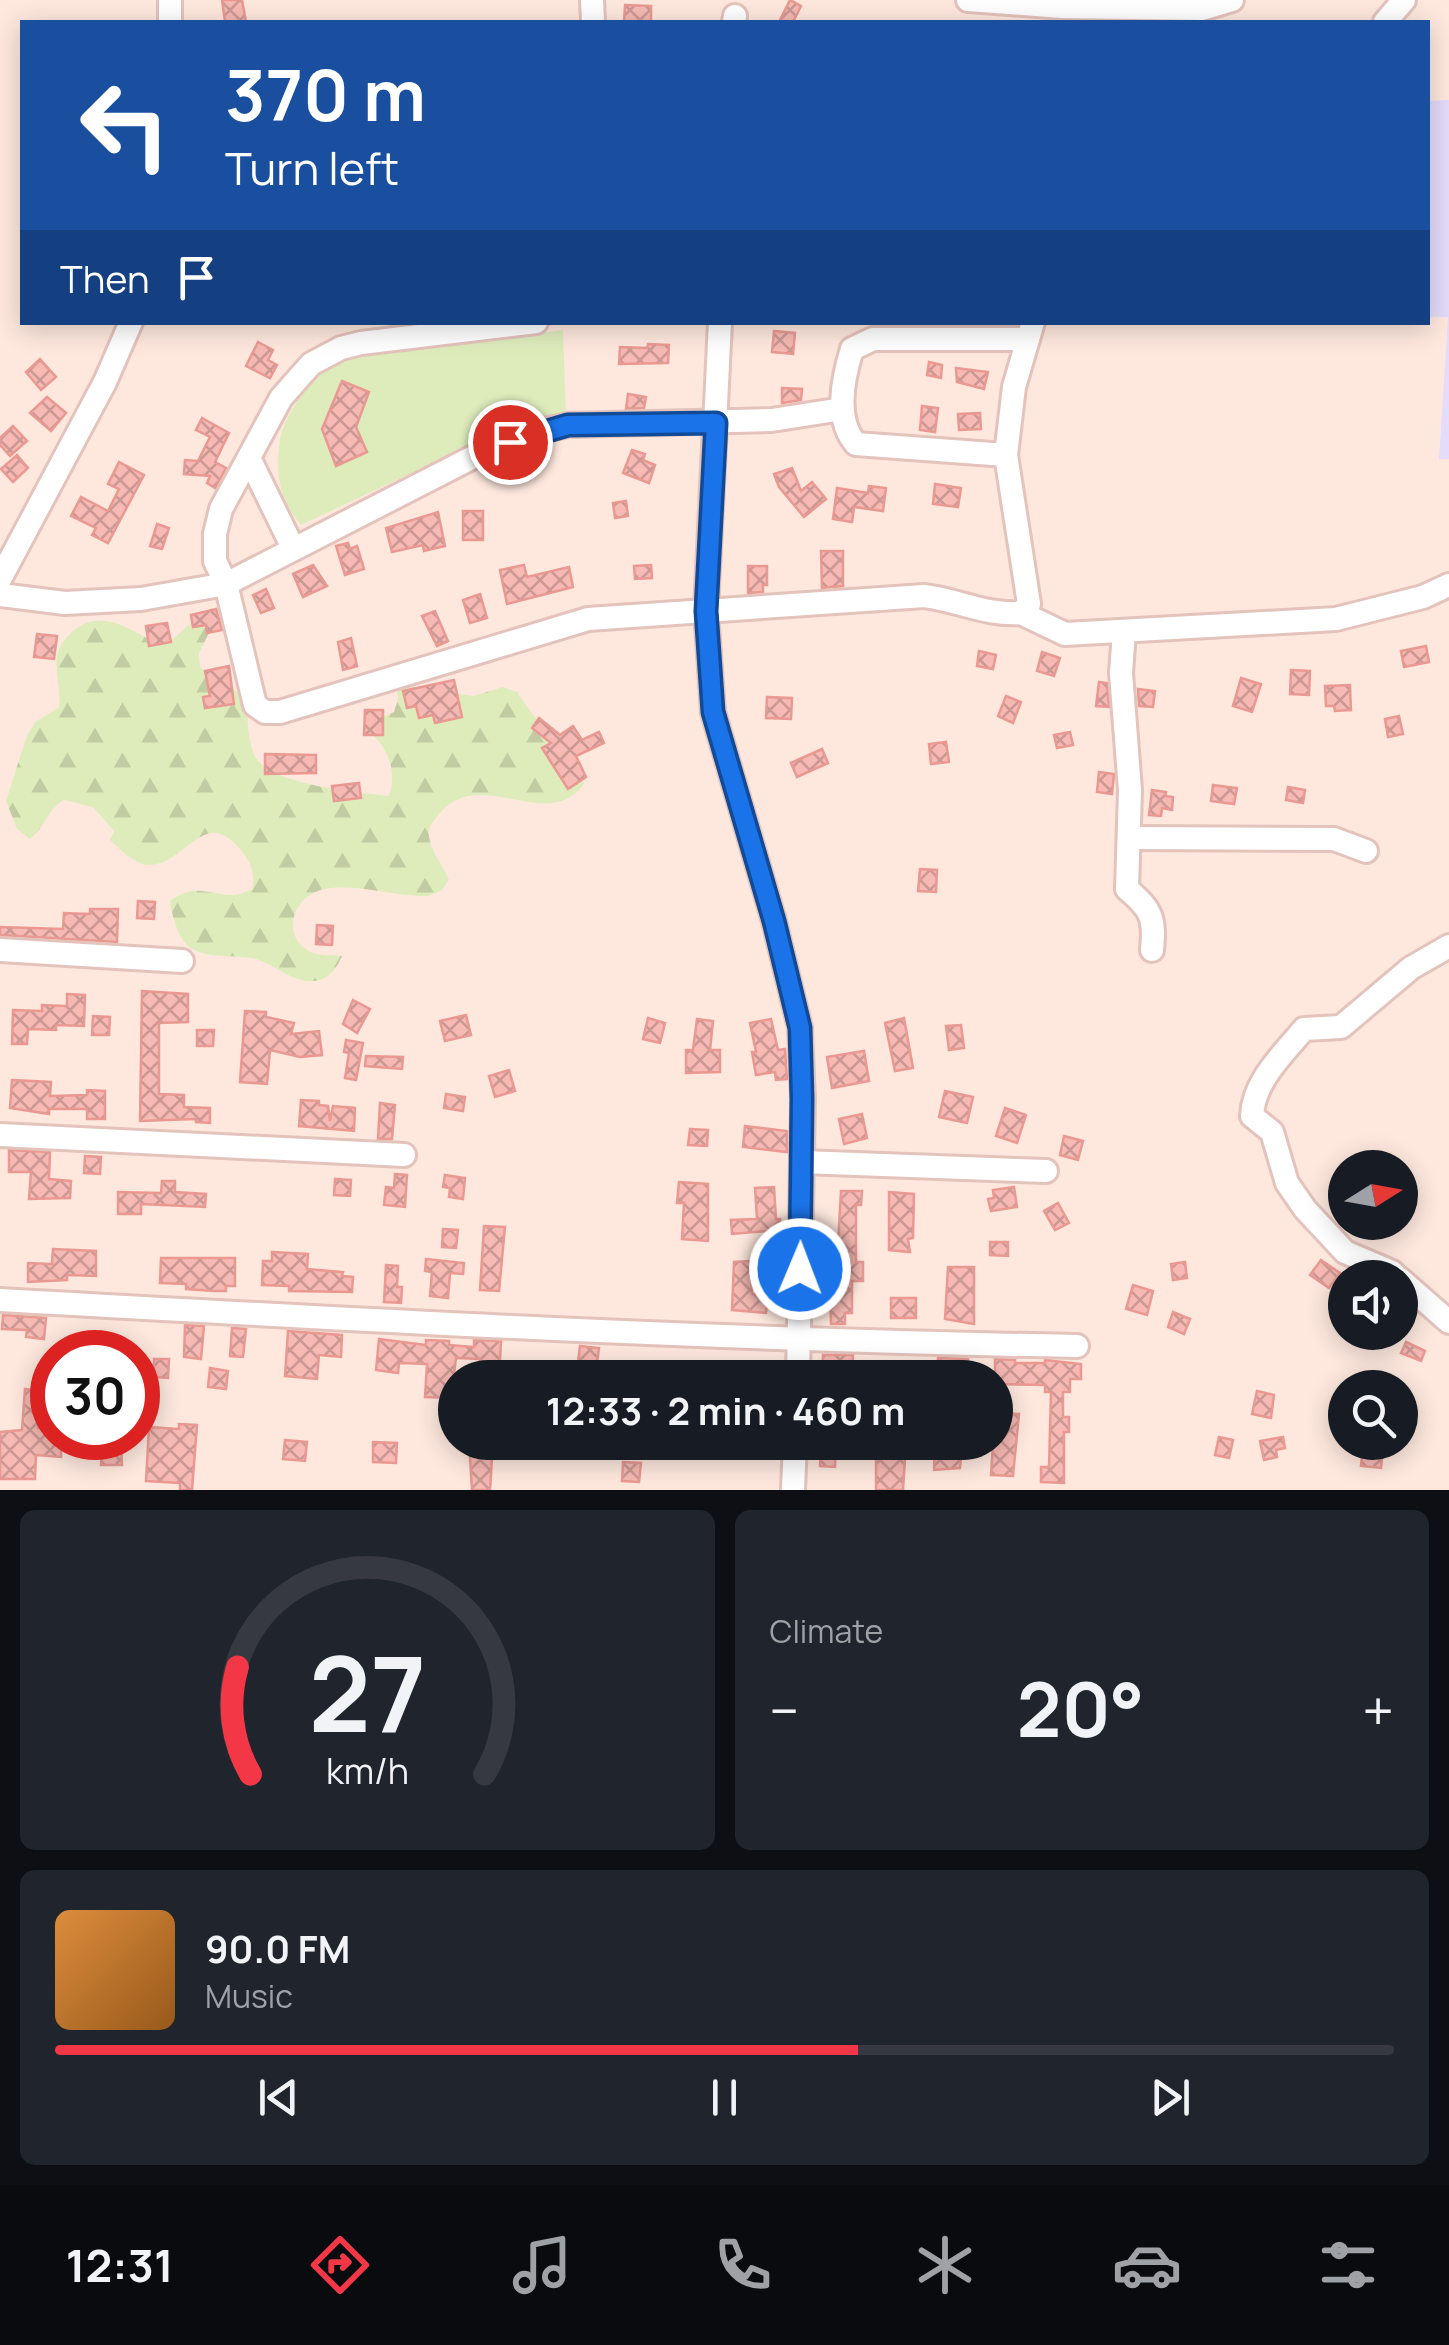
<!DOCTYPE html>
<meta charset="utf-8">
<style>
:root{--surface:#171b24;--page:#20242c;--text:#f1f3f6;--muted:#9ea1a6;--line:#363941;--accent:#f33747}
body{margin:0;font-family:Manrope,sans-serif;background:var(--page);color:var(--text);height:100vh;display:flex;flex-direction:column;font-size:38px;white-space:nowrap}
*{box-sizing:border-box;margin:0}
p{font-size:32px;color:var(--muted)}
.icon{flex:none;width:55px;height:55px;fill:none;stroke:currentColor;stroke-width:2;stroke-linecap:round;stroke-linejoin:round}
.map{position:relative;height:1490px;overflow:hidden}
.side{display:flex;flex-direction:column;gap:20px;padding:20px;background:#0d0f14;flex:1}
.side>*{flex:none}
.banner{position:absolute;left:20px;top:20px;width:1410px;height:305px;border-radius:0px;box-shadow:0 5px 25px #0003;background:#1a4fa0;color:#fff;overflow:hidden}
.needle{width:65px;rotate:79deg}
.buttons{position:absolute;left:1328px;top:1150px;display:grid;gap:20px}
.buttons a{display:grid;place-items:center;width:90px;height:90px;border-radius:50%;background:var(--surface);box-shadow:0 5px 25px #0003;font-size:50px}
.speed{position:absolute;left:30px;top:1330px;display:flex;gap:20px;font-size:50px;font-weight:700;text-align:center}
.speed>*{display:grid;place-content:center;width:130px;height:130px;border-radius:50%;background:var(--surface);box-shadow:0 5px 25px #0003;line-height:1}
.speed .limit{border:15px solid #d22;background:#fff;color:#111}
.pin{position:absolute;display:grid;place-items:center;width:85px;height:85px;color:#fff;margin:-42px;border:5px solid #fff;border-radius:50%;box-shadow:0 2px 10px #0007}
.me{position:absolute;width:110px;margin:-55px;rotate:1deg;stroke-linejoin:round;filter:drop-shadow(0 0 8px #0008)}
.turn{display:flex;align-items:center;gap:35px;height:210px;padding:0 40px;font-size:45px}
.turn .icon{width:130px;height:130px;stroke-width:2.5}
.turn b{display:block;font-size:70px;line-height:85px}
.then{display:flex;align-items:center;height:95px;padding:0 40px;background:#0003;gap:20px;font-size:38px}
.big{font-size:75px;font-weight:700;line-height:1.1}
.side .tile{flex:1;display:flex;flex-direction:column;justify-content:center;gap:15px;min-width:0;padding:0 35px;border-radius:15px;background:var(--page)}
.side .dial{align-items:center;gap:0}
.dial svg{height:260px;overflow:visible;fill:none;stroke:var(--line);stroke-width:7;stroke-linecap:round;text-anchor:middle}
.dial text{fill:var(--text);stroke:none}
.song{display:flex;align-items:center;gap:30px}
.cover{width:120px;height:120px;border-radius:15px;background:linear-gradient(135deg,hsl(30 70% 55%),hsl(30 70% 35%))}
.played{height:10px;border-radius:5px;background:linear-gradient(90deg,var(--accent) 60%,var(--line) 60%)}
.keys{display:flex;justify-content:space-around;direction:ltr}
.heat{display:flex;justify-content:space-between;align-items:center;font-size:55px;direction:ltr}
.side .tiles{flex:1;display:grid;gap:20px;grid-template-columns:1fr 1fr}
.tile:last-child{grid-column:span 2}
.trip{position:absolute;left:438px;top:1360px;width:575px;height:100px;border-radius:50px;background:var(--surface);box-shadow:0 5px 25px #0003;font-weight:700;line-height:100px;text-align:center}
.tabs{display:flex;height:160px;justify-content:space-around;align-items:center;background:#090b0e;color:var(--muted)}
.tabs .icon{width:70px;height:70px}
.tabs .active{color:var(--accent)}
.tabs b{font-size:45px;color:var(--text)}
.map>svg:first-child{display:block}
</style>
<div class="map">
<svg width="1449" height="1490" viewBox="0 0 1449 1490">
<defs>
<pattern id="forest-firs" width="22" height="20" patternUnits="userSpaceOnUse" patternTransform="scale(2.5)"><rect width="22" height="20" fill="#deecbc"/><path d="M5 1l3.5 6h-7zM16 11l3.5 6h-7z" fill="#c2cca3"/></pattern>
<pattern id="building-cross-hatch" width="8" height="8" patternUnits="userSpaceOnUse" patternTransform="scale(2.5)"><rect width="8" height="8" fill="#f6b9b3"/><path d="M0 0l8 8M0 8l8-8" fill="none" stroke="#cc9893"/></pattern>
</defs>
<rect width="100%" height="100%" fill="#fee8de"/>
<path fill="#e5dbfa" d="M1449 100V459H1439L1448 317H1428V101Z"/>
<path fill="url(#forest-firs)" d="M195 619 212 627 199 653 200 667 246 698C248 715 247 736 253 752 264 785 356 792 389 796 398 769 387 748 368 729L380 718 394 712 398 698 396 684 473 696 503 687 517 692 533 715 565 744 584 784C546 836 478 761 437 817 431 824 428 828 429 837 432 853 443 865 449 880L441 891 428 896C394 897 358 883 325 889 292 895 280 937 311 952 319 956 332 955 342 956 336 969 329 980 314 981 293 983 276 965 256 959 236 954 202 960 187 945 177 935 172 915 170 901 203 876 220 907 252 889 255 874 252 865 243 853 204 802 187 865 149 865 133 864 121 850 110 840L114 831 93 807 64 800C47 810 45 828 30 839L17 829 6 801 27 735 35 722 59 707C62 689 53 670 58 652 60 645 66 638 71 633 99 606 129 629 156 643L173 639Z"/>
<path fill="#deecbc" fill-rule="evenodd" d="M563 330 566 415 484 439 301 525C279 498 275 474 280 439 284 417 312 374 333 365 363 351 398 350 431 346 475 341 519 336 563 330ZM342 381 369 392 356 427 367 452 336 466 322 429Z"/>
<g fill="url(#building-cross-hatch)" stroke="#ea9992" stroke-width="2.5">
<path d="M222 0H242L246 22H225Z"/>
<path d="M790 0 801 6 793 22H779Z"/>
<path d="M625 5 651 6V22H624Z"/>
<path d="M774 331 795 333 793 354 772 352Z"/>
<path d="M258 342 273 350 268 360 277 365 270 378 246 366Z"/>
<path d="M648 344 669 345 668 363 619 364 620 347 647 348Z"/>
<path d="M40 359 56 377 41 390 26 372Z"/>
<path d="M929 362 942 365 941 378 927 375Z"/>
<path d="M956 368 988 372 984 389 957 382Z"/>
<path d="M342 381 369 392 356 427 367 452 336 466 322 429Z"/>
<path d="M782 388 802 389 801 400 782 403Z"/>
<path d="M628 394 646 397 644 408 626 409Z"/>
<path d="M47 397 66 413 51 431 30 413Z"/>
<path d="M922 406 938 408 935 432 920 430Z"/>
<path d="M980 413 981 429 959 430 958 414Z"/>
<path d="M202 418 229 433 215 462 226 468 215 488 207 483 210 476 184 474 185 460 198 461 210 437 196 430Z"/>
<path d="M13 426 27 441 10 456 0 445V438Z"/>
<path d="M632 450 645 454 643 460 655 465 649 483 623 473Z"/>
<path d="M17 455 28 468 13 482 1 469Z"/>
<path d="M119 462 144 475 108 543 92 535 96 528 71 516 81 497 108 511 119 489 108 484Z"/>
<path d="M792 468 801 491 812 482 826 499 804 517 779 487 774 474Z"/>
<path d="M935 484 961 488 958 507 933 504Z"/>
<path d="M869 486 886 488 883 511 854 507 852 522 833 519 837 488 868 493Z"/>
<path d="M626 501 628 516 615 518 613 503Z"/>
<rect x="463" y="511" width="20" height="29"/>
<path d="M438 512 445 546 424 551 423 545 392 552 386 528Z"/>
<path d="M157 524 169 528 162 549 150 546Z"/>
<path d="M348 543 350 549 357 546 364 569 345 575 336 546Z"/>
<path d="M821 551H843V586L822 588Z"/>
<path d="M313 565 327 586 303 597 293 574Z"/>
<path d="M524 565 527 577 569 567 573 587 507 604 500 570Z"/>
<path d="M651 565 652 578 635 579 634 566Z"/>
<path d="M748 566H767V585H763V592L748 593Z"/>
<path d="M266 589 274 608 261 613 253 595Z"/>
<path d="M480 594 487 618 470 623 463 600Z"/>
<path d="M216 609 222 630 207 633 206 625 193 627 191 615Z"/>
<path d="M435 611 448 641 437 646 422 616Z"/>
<path d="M167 623 171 642 149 646 146 626Z"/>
<path d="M37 634 57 636 54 659 34 657Z"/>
<path d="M351 638 357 666 343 670 338 642Z"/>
<path d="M1426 646 1429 662 1404 667 1401 651Z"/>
<path d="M979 651 996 655 993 669 977 666Z"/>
<path d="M1042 652 1060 658 1054 676 1037 671Z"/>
<path d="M229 666 234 704 205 708 203 697 210 696 205 671Z"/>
<path d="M1291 670 1310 671 1309 695 1290 694Z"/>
<path d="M1241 678 1261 684 1252 712 1233 706Z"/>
<path d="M454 680 462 717 435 723 433 715 419 718 416 706 407 708 403 691Z"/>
<path d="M1099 682 1107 683 1109 707 1096 706Z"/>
<path d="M1350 685 1351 710 1335 711 1334 706H1326L1325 686Z"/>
<path d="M1138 689 1155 691 1153 707 1139 706Z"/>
<path d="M1006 696 1021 702 1013 723 998 716Z"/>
<path d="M767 697 792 698 791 719 766 718Z"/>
<path d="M365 710H383V735H364Z"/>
<path d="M1399 716 1403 734 1388 737 1385 719Z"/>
<path d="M539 718 560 735 573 726 582 740 599 732 604 743 576 756 586 777 568 789 542 748 551 743 532 728Z"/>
<path d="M1070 732 1073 745 1057 748 1054 735Z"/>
<path d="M946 742 949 762 931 764 929 744Z"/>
<path d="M822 749 828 763 797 777 791 763Z"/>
<path d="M265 754 316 755V773L265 774Z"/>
<path d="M1099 772 1114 774 1112 794 1097 792Z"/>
<path d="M359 783 361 798 334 801 332 786Z"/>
<path d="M1213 785 1237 788 1234 804 1211 801Z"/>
<path d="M1288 787 1305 790 1303 803 1286 800Z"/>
<path d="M1152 790 1166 792 1165 796 1173 797 1172 810 1162 808 1161 816 1149 815Z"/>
<path d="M920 869 937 870 936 892 918 891Z"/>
<path d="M138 901 155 902 154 919 137 918Z"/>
<path d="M90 909H118L117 942 0 935V927L63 929 64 913 90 914Z"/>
<path d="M317 925 333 926 332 945 316 944Z"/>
<path d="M142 991 188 994V1022L159 1023V1094L184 1095V1107L210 1108V1123L196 1122V1119L140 1121Z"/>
<path d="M67 994 85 995 84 1026 56 1025V1030L28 1029 27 1044H12L13 1010 42 1011V1005L67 1006Z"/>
<path d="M353 1000 370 1009 357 1033 343 1024Z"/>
<path d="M245 1011 266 1012V1017L294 1023 291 1034 319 1031 322 1055 300 1057 270 1050 267 1084 240 1082Z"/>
<path d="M466 1015 471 1035 445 1041 440 1021Z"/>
<path d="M93 1016 110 1017 109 1035H92Z"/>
<path d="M648 1018 665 1023 660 1043 643 1039Z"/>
<path d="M904 1018 913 1068 895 1071 885 1023Z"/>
<path d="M697 1019 713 1021 710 1050H720V1072L686 1073V1050H693Z"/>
<path d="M771 1019 778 1050 785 1049 787 1079 776 1080 775 1072 756 1075 752 1052H756L750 1023Z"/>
<path d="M961 1025 964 1048 949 1050 946 1026Z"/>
<path d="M197 1030H214L213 1046H197Z"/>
<path d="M346 1040 363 1043 356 1080 345 1078 349 1053 344 1052Z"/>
<path d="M864 1051 869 1081 832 1088 827 1057Z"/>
<path d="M366 1056 403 1057 402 1069 365 1066Z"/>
<path d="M509 1070 515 1091 495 1097 489 1076Z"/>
<path d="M12 1080 51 1082 50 1096 87 1095V1090L105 1091V1119H87V1109H49V1114L10 1108Z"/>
<path d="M945 1091 973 1097 967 1123 939 1117Z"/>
<path d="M446 1094 465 1097 463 1111 444 1108Z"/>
<path d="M301 1100 319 1101V1105L328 1106 330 1121 333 1106 355 1108 354 1131 299 1126Z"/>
<path d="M380 1103 395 1105 392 1139H378Z"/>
<path d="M1005 1108 1026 1115 1017 1143 996 1136Z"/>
<path d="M862 1114 867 1138 844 1144 839 1119Z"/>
<path d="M745 1126 787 1131V1152L743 1147Z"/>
<path d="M690 1129 708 1130 707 1146 688 1145Z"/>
<path d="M1064 1136 1083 1141 1078 1160 1060 1155Z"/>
<path d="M9 1150 50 1152 49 1179 71 1181 70 1198 29 1199 31 1172H9Z"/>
<path d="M85 1156 101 1157 100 1174 84 1173Z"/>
<path d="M395 1174 407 1175 405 1207 384 1205 386 1187 394 1188Z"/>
<path d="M445 1175 465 1178 463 1199 449 1197 450 1188 443 1187Z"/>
<path d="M335 1179 351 1180 350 1196 334 1195Z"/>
<path d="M162 1181H175V1192L206 1194 205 1207 141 1204V1214H118V1192L161 1193Z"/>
<path d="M679 1182 708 1184V1241L682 1239 684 1203H677Z"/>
<path d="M774 1187 776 1219H780V1258H768V1231L732 1234 731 1220 757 1219 755 1188Z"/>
<path d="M1014 1187 1017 1207 991 1211 988 1199 994 1198 993 1190Z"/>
<path d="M841 1191H862L861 1205H856V1262H863V1281H852V1313H845V1324H831L829 1262H837Z"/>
<path d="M889 1192 914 1194 913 1238 908 1239 910 1252 889 1250Z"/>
<path d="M1058 1203 1069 1223 1055 1230 1044 1211Z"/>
<path d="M484 1226 505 1227 499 1291 480 1290Z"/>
<path d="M443 1229 458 1230 456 1248 442 1247Z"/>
<path d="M990 1242H1008V1256L990 1255Z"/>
<path d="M53 1249 96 1251V1276L67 1275V1280L28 1282V1263L52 1264Z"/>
<path d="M272 1252 308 1254 307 1269 343 1272 342 1276 353 1277 352 1292 289 1291V1286L262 1285 263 1261H272Z"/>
<path d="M161 1258H235V1286H226V1291H214L186 1289V1284L160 1283Z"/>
<path d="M426 1259 464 1263 463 1274 450 1273 448 1298 430 1296 432 1272 425 1271Z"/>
<path d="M1321 1260 1340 1273 1329 1288 1310 1275Z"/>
<path d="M750 1261 752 1294 768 1296 766 1313 732 1310 734 1262Z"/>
<path d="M1185 1262 1187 1278 1173 1280 1171 1264Z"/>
<path d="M386 1265 398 1266 397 1287H402L401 1303 384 1302Z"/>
<path d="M948 1267H974V1324L945 1319Z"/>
<path d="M1133 1285 1153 1291 1147 1315 1126 1309Z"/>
<rect x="891" y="1298" width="25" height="20"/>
<path d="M1173 1312 1190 1319 1184 1334 1168 1327Z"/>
<path d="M3 1315 46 1318 44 1339 26 1337 27 1330 2 1329Z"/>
<path d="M185 1325 204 1326 201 1359 184 1357Z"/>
<path d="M232 1328 246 1329 243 1357 230 1356Z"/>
<path d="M288 1331 342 1335 341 1357 319 1355 317 1379 285 1376Z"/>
<rect x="75" y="1336" width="19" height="16"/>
<path d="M379 1339 426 1345V1340L449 1341V1345L474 1347V1340L501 1341 499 1378H479L480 1359 456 1358 451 1398 425 1397 427 1364 399 1363 398 1373 376 1370Z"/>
<path d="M1406 1342 1425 1351 1421 1361 1401 1353Z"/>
<path d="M580 1346 599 1348 595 1378H576Z"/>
<path d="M823 1355H853L852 1378H822Z"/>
<path d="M938 1358 968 1359 967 1378H937Z"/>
<path d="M154 1359H169L168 1378 154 1377Z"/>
<path d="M995 1359 1015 1360V1363H1045V1360L1081 1364V1379H1070V1392H1063V1417H1069V1432H1064V1483L1041 1482V1467H1049L1051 1392H1045V1385L995 1384Z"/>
<path d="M210 1368 228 1371 226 1389 208 1387Z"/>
<path d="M25 1389 40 1391 38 1428 52 1429V1438H62L61 1457 36 1455 35 1479H0V1432L22 1430Z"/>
<path d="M1257 1391 1274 1395 1271 1418 1252 1414Z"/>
<path d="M995 1412 1019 1414 1013 1476 991 1475Z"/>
<path d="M179 1424 197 1425 192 1490H180V1483L146 1481 149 1427 179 1429Z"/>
<path d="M1219 1437 1233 1440 1229 1458 1215 1455Z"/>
<path d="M1283 1437 1285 1448 1276 1450 1277 1457 1264 1460 1260 1441Z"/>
<path d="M107 1438H121L122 1465H101L102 1448H107Z"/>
<path d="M285 1440 307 1442 305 1461 283 1459Z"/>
<path d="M373 1442 397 1443 396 1463 373 1462Z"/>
<path d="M469 1442H493L490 1490H472Z"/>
<path d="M821 1442H836L835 1467 820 1466Z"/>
<path d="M876 1442 906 1444 903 1490H876Z"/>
<path d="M935 1446 962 1448 960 1468 934 1470Z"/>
<path d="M1363 1446 1383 1448 1381 1468 1361 1466Z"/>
<path d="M623 1462 641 1463 639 1482 622 1481Z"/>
</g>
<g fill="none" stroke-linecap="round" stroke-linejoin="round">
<defs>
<g id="minor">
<path d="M592 0 593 22"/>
<path d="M968 0 1062 7 1202 9 1232 0"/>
<path d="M170 22V0"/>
<path d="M734 22 735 16"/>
<path d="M1385 22 1404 0"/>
<path d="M536 322 361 343 341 348 311 364 281 398 221 509 215 534V561L226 584 255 705 265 712H280L588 619 924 596C958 600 988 616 1021 613L1029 604 1006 455 1014 387 1033 322"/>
<path d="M720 322 706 611 713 712 774 921 800 1028 803 1099 798 1378"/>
<path d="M1006 455 856 444C834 419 843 378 852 349L873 339H1028"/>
<path d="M249 458 293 548"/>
<path d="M0 579 105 382 131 322"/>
<path d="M0 595 65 603 141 599 226 584 485 451 535 432 568 425 772 420 842 409"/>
<path d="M1021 613 1065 634 1336 619 1423 597 1449 585"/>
<path d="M1124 631 1121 673 1130 790 1127 889C1152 910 1155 918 1152 950"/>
<path d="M1129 838 1334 839 1366 851"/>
<path d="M0 950 182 961"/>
<path d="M0 1135 404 1155"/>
<path d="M802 1162 1046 1171"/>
<path d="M1398 1278 1392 1272 1345 1252 1305 1209 1287 1183 1272 1132 1252 1116C1253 1082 1283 1054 1304 1029L1341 1027 1411 968 1449 946"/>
<path d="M1400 1279 1449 1322"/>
<path d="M0 1300C359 1320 718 1340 1077 1346"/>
<path d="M793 1490 795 1442"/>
</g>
</defs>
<use href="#minor" stroke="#e4c3bc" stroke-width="28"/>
<use href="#minor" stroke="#fff" stroke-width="22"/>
</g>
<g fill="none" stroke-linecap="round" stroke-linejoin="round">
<defs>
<path id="route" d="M510 442 568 425 716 423 706 611 713 712 774 921 800 1028 802 1099 800 1269"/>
</defs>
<use href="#route" stroke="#114b97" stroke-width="25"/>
<use href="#route" stroke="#1a73e8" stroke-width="18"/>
</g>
</svg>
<div class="buttons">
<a><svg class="needle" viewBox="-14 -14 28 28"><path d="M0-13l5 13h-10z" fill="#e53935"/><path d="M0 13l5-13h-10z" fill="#9ea1a6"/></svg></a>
<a><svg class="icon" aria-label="sound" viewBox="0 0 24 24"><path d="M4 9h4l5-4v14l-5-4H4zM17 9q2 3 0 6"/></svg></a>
<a><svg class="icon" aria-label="search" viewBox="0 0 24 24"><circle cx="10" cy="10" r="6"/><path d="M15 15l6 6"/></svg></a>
</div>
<div class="speed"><div class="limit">30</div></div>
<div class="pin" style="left:510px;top:442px;background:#d93025"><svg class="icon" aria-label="arrive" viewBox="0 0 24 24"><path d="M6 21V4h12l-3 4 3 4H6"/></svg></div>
<svg class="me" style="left:800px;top:1269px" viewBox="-20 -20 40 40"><circle r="17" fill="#1a73e8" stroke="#fff" stroke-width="3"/><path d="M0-11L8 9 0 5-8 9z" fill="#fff"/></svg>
<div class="trip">12:33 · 2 min · 460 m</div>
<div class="banner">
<div class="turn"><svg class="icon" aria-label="left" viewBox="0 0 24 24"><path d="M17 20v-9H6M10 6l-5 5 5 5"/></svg><div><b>370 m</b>Turn left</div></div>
<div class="then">Then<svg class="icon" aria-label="arrive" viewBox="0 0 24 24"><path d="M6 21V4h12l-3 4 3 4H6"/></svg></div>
</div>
</div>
<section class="side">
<div class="tiles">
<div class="tile dial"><svg viewBox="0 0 100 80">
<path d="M14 69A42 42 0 1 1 86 69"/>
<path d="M14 69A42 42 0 0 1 10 36" stroke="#f33747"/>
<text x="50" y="56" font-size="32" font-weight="700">27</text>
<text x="50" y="72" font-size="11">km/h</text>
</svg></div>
<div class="tile"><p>Climate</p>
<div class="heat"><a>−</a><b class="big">20°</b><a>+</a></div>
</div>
<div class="tile">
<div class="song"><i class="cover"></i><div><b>90.0 FM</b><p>Music</p></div></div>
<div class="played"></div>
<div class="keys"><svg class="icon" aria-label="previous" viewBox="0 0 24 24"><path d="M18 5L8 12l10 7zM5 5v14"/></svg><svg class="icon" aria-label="pause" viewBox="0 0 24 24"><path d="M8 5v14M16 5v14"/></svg><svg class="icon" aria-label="next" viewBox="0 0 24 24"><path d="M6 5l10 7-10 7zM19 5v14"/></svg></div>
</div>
</div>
</section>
<nav class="tabs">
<b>12:31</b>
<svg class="icon active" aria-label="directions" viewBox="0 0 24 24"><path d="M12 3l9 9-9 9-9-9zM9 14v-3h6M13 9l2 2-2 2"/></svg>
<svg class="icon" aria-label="music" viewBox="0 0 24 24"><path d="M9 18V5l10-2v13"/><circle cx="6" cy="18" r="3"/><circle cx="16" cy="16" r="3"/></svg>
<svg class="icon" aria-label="phone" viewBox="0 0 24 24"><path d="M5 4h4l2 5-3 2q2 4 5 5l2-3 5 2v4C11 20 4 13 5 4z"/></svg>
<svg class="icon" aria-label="climate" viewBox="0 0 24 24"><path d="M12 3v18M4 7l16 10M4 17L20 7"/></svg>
<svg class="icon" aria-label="car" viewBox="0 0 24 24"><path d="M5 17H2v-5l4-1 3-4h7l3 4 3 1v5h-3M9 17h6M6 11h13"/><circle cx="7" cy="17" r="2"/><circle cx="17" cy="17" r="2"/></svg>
<svg class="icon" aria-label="filters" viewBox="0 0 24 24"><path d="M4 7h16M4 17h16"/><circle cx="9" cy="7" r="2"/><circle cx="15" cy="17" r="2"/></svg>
</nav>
